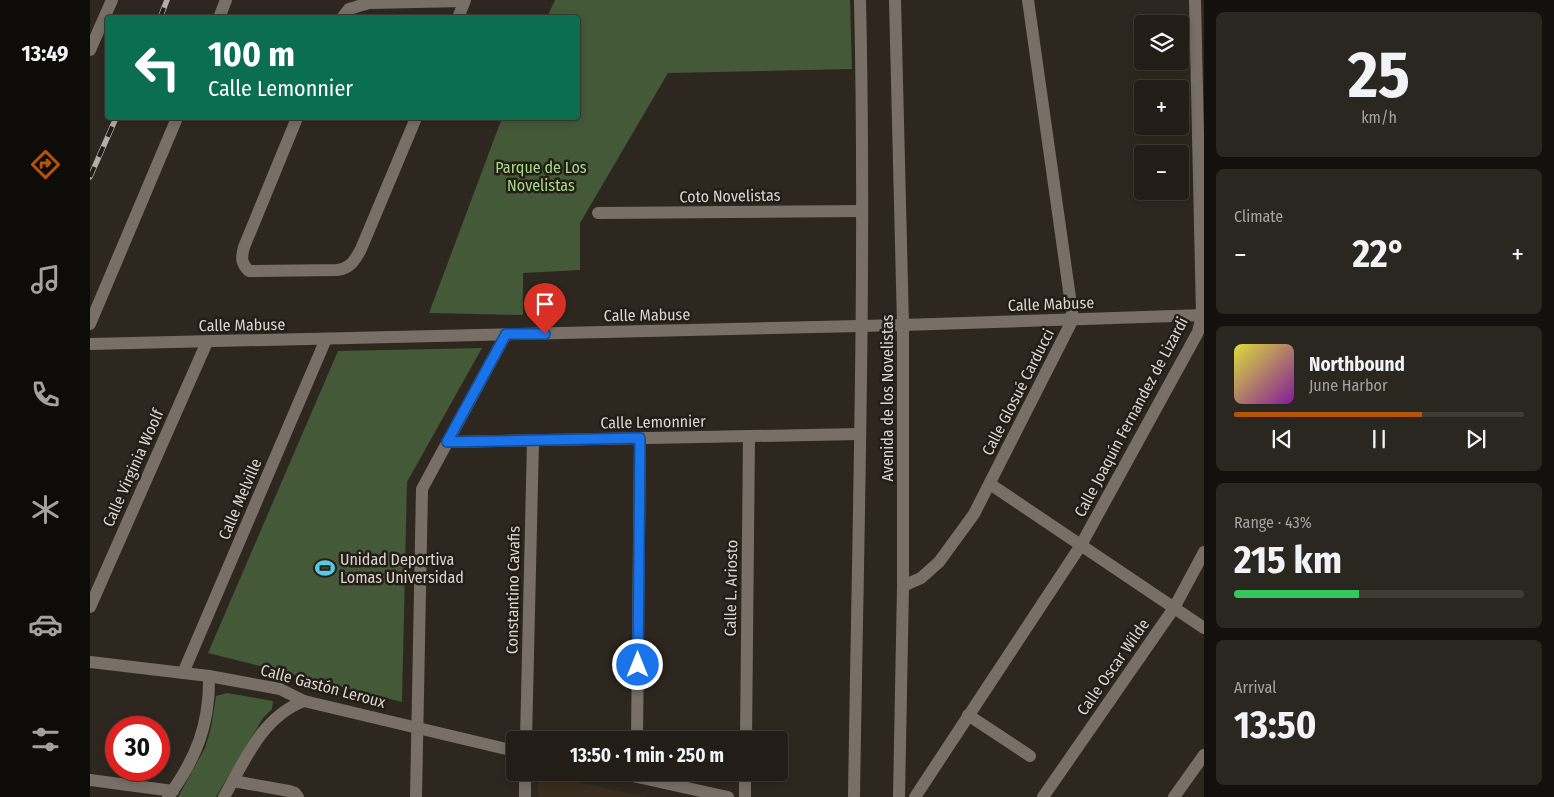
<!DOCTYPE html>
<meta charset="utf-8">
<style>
:root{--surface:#221d17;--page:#2a2620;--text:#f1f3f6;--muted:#a2a2a1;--line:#3f3b36;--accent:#b45309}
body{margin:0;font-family:"Fira Sans Condensed",sans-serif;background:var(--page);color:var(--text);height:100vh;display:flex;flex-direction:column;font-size:19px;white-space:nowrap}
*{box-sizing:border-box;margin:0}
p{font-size:16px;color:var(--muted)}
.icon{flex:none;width:28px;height:28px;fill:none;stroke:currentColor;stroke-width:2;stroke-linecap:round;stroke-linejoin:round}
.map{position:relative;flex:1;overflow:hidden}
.drawer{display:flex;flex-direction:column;gap:12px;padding:12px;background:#13100d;width:350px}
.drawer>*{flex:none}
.guide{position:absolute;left:15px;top:15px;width:475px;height:105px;border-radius:5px;box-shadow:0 2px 8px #0003,0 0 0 1px var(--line);background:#0b6e4f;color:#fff;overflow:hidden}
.controls{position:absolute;left:1044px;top:15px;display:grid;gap:10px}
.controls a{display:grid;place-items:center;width:55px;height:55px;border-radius:5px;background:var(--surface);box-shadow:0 2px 8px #0003,0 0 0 1px var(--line);font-size:25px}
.speed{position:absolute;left:15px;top:716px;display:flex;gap:10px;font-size:25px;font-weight:700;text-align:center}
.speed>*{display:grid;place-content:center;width:65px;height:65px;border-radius:50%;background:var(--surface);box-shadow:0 2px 8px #0003,0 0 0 1px var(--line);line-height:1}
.speed .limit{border:8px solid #d22;background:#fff;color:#111}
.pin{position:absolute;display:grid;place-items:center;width:42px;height:42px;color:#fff;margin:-51px -21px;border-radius:50% 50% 50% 0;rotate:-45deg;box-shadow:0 0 5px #0007}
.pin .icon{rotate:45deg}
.me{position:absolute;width:55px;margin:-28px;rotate:0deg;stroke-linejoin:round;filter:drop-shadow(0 0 4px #0008)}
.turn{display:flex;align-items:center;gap:18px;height:105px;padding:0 20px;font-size:22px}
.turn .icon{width:65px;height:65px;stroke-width:2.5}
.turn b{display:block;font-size:35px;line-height:42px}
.big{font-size:38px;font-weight:700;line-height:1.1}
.drawer .widget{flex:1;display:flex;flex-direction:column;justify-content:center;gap:8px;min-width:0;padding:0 18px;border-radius:8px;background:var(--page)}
.drawer .dial{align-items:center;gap:0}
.dial b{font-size:65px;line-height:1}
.song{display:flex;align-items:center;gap:15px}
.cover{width:60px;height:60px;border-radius:8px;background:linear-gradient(135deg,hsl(60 70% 55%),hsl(290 70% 35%))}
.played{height:5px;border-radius:2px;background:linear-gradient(90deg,var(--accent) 65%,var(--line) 65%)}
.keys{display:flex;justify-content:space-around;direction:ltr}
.heat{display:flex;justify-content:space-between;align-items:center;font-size:28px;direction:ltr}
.charge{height:8px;border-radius:4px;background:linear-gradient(90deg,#34c759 43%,var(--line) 0)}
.trip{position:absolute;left:416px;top:731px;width:282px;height:50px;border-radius:5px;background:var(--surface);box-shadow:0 2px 8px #0003,0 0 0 1px var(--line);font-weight:700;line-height:50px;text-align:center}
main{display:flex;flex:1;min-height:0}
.dock{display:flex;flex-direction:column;width:90px;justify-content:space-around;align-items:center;background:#0e0c09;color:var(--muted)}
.dock .icon{width:35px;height:35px}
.dock .selected{color:var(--accent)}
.dock b{font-size:22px;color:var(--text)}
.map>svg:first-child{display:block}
</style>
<main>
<nav class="dock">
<b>13:49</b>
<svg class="icon selected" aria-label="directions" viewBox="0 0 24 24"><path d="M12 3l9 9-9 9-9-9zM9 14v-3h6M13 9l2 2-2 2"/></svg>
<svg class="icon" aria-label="music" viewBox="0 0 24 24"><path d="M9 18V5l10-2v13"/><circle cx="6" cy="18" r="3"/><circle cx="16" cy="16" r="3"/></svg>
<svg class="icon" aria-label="phone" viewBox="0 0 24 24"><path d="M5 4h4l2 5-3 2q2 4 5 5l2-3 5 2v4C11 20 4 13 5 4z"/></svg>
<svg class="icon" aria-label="climate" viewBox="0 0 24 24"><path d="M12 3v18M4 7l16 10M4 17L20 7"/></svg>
<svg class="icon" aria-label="car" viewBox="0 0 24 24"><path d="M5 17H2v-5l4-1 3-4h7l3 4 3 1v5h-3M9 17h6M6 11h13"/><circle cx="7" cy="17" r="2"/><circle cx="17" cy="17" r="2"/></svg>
<svg class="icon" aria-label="filters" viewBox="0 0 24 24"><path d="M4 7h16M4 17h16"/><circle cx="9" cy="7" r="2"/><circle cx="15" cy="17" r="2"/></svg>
</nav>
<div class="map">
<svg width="1114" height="797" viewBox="0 0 1114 797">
<rect width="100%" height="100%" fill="#2e271f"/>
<path fill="#382d1f" d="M448 774 558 797H448Z"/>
<g fill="#435938">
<path d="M465 0H760L762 69 578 73 490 223V270L433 273V315L339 313 412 118H488V18L457 17Z"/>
<path d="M392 348 317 482 312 702 118 653 248 351Z"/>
<path d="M137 693 183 701 182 709 173 718 126 797H88L115 748 121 728 126 696Z"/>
</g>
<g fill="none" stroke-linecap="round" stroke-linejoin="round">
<g stroke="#787066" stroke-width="12">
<path d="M805 0 813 325V586L809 797"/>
<path d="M252 18 259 9 279 3 374 1"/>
<path d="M368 18 375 0"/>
<path d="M0 50 22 0"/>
<path d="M207 118 154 247C151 258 151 263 159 271L247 270C261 268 265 260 271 249L326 118"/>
<path d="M508 213 772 211"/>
<path d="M0 344 813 325 1114 315"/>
<path d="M357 442 769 434"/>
<path d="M900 484 1114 628"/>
<path d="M813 586 831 578 849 562 884 514 983 319 938 0"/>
<path d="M0 607 117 342"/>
<path d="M0 662 119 676 190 689 214 701 425 751"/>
<path d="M93 673 236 339"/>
<path d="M878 715 940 756"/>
<path d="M436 740 443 441"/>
<path d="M547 740 550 438"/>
<path d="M656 740 659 436"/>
<path d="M525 772 638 797"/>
<path d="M0 780 83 791"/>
<path d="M143 781 199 791 205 793 208 797"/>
<path d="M78 797C106 759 120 724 119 676"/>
<path d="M134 797C155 760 172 717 214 701"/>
<path d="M326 797 332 489 416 334"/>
<path d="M435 797V772"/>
<path d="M655 797V772"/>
<path d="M764 797C768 531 776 266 770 0"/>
<path d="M825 797 991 545 1108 332 1112 315 1105 0"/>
<path d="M953 797 1084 608 1114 552"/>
<path d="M1084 797 1114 755"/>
</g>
<g stroke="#787066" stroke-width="12">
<path d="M129 18 136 0"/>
<path d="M0 324 87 118"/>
</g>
<defs>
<g id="rail">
<path d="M70 18 77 0"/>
<path d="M0 177 26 118"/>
</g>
</defs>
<use href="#rail" stroke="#b2aea8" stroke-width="5.5"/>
<use href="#rail" stroke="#241d16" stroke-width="4" stroke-dasharray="11" stroke-linecap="butt"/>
</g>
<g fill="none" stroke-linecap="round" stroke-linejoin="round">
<defs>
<path id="route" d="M455 334H416L357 442 550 438 548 665"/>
</defs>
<use href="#route" stroke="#114b97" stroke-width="12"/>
<use href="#route" stroke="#1a73e8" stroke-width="9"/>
</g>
<defs>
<symbol id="stadium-bare" viewBox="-9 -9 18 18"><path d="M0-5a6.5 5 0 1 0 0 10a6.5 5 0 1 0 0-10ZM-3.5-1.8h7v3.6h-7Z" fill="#57c9e2" stroke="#241d16" stroke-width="2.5" paint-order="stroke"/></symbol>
</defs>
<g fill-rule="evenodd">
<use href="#stadium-bare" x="221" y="554" width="28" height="28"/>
</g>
<g text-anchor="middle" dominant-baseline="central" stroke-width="5" stroke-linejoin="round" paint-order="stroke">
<g font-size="16" fill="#a4da88" stroke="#241d16">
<text x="451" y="167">Parque de Los<tspan x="451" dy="18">Novelistas</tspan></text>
</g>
<g font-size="16" fill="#d8d4cf" stroke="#241d16">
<text transform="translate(640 196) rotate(-1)">Coto Novelistas</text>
<text transform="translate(961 304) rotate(-2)">Calle Mabuse</text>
<text transform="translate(557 315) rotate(-1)">Calle Mabuse</text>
<text transform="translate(152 325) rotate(-1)">Calle Mabuse</text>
<text transform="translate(928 392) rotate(-63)">Calle Glosué Carducci</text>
<text transform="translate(797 398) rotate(-90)">Avenida de los Novelistas</text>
<text transform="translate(1041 417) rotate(-62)">Calle Joaquín Fernandez de Lizardi</text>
<text transform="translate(563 422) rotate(-1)">Calle Lemonnier</text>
<text transform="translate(43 468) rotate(-66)">Calle Virginia Woolf</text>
<text transform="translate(150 499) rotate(-67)">Calle Melville</text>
<text transform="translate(641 588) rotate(-89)">Calle L. Ariosto</text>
<text transform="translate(423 590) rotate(-89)">Constantino Cavafis</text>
<text transform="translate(1023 667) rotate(-55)">Calle Oscar Wilde</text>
<text transform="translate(233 686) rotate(15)">Calle Gastón Leroux</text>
</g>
<g font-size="16" fill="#d8d4cf" stroke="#241d16" text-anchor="start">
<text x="250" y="559">Unidad Deportiva<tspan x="250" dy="18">Lomas Universidad</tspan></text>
</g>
</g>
</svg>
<div class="controls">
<a><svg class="icon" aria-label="layers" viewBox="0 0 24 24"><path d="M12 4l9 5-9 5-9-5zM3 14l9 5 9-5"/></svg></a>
<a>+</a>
<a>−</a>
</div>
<div class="speed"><div class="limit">30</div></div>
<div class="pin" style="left:455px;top:334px;background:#d93025"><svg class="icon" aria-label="arrive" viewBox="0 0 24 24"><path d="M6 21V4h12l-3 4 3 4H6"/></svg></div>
<svg class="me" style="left:548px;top:665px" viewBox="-20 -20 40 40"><circle r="17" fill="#1a73e8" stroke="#fff" stroke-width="3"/><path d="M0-11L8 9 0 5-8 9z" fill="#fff"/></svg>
<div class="trip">13:50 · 1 min · 250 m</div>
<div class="guide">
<div class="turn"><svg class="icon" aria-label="left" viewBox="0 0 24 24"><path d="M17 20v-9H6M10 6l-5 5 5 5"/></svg><div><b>100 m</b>Calle Lemonnier</div></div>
</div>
</div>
<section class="drawer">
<div class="widget dial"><b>25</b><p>km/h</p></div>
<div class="widget"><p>Climate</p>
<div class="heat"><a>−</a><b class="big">22°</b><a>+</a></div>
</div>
<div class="widget">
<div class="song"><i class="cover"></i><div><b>Northbound</b><p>June Harbor</p></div></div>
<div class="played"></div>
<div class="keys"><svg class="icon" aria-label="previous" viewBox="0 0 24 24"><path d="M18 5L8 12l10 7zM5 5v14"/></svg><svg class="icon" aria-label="pause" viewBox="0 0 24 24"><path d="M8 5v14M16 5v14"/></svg><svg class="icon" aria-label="next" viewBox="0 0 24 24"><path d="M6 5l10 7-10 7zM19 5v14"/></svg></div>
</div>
<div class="widget"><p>Range · 43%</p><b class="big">215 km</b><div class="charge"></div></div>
<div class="widget"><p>Arrival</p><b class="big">13:50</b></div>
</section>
</main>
